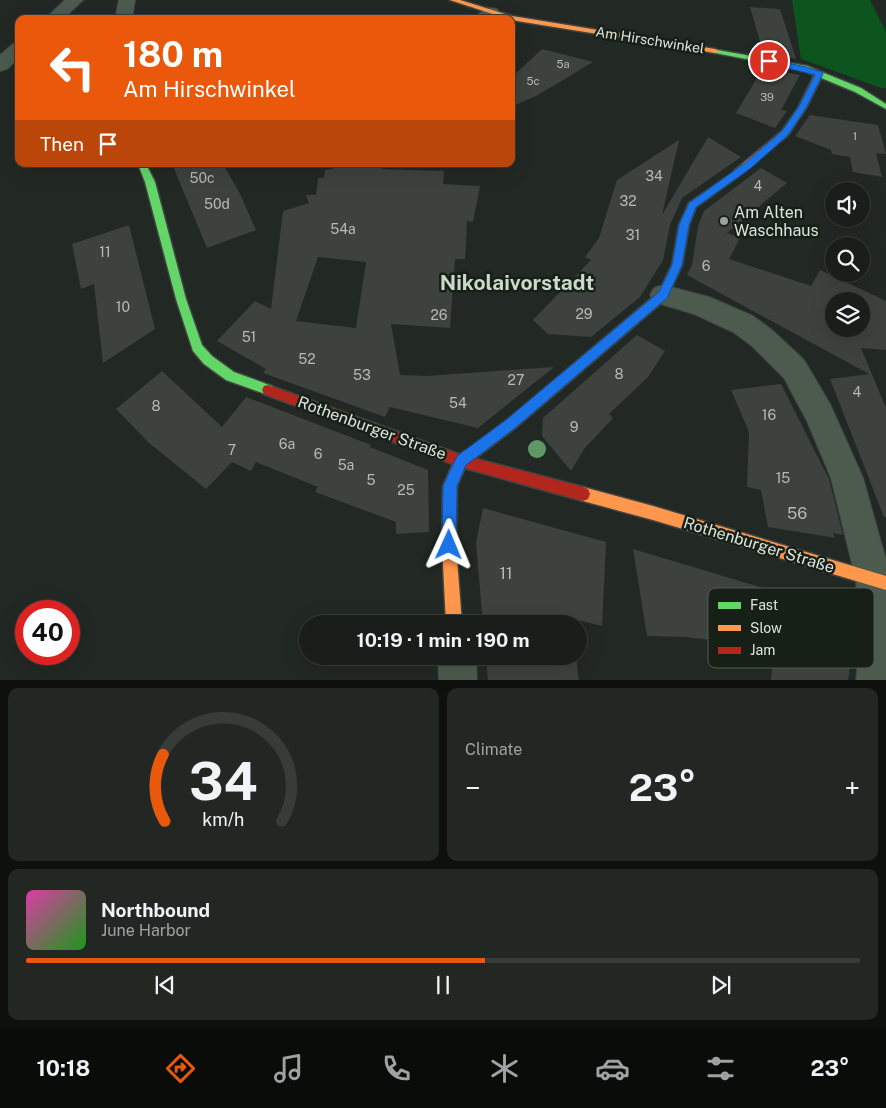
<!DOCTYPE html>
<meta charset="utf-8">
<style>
:root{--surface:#1a1e1a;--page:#232723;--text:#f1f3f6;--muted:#9fa2a2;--line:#383c39;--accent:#ea580c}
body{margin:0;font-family:"Public Sans",sans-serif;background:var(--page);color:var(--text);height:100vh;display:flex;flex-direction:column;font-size:19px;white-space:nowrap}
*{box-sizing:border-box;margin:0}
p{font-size:16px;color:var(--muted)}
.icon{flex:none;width:28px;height:28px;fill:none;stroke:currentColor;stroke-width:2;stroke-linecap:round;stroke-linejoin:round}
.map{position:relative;height:680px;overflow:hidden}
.drawer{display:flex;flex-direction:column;gap:8px;padding:8px;background:#0e100e;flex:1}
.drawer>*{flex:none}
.top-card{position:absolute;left:15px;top:15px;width:500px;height:152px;border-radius:10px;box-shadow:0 5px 20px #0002,0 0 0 1px var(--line);background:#ea580c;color:#fff;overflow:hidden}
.buttons{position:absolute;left:825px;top:182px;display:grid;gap:10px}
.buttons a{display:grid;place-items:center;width:45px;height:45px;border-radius:50%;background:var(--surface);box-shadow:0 5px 20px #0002,0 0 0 1px var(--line);font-size:25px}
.speed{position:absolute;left:15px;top:600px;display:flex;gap:10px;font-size:25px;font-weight:700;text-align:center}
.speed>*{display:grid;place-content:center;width:65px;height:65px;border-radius:50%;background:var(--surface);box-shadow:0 5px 20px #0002,0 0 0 1px var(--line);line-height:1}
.speed .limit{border:8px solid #d22;background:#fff;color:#111}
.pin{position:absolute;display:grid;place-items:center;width:42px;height:42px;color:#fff;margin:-21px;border:2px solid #fff;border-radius:50%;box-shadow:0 1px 5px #0007}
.me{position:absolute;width:55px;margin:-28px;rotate:1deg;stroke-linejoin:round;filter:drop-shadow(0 0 4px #0008)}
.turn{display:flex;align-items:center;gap:18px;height:105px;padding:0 25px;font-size:22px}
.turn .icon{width:65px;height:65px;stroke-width:2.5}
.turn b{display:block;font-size:35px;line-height:42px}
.then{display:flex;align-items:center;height:48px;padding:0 25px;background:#0003;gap:10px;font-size:19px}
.big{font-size:38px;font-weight:700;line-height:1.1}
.drawer .tile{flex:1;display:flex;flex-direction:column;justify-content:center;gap:8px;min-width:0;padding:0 18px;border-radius:10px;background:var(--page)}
.drawer .dial{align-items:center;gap:0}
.dial svg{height:130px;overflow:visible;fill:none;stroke:var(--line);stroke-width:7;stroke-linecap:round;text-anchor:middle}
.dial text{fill:var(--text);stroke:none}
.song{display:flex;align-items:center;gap:15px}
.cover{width:60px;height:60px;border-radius:8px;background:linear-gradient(135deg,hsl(320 70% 55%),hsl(120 70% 35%))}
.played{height:5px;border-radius:2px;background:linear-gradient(90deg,var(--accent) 55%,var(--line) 55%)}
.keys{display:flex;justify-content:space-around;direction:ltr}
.heat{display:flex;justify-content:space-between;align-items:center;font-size:28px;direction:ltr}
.drawer .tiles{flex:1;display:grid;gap:8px;grid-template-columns:1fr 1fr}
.tile:last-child{grid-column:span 2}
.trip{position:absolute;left:299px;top:615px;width:288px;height:50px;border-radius:25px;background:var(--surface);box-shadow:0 5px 20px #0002,0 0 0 1px var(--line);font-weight:700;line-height:50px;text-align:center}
.menu{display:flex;height:80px;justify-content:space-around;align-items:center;background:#0a0c0a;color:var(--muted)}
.menu .icon{width:35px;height:35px}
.menu .active{color:var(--accent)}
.menu b{font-size:22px;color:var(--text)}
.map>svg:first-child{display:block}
</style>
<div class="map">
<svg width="886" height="681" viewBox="0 0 886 681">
<rect width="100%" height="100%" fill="#222823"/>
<path fill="#0c551f" d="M792 0H870L886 32V88H881L801 59Z"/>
<g fill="#3d423e" fill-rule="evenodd">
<path d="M750 7 780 9 796 59 763 52Z"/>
<path d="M542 49 593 62 538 95 511 107V78Z"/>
<path d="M763 68 800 75 781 110 787 111 775 128 736 113Z"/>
<path d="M810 115 878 125 886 154 876 153 882 177 853 172 850 157 832 154 831 150 795 136Z"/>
<path d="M708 137 741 157 682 198 670 225 663 260 640 297 591 337 548 334 533 320 591 260 585 257 599 238 617 180 679 140 662 215Z"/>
<path d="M172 164H223L240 194 256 230 207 248Z"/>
<path d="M382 164V169L444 171 443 184 480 186 473 222 467 221 465 259H455L450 328 391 324 400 375 427 376 554 367 478 428 390 407 385 417 263 373 266 369 217 341 255 301 271 309 283 211 309 203 306 195H316L318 178H324L325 170 333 169V166ZM318 257 366 262 356 328 296 321Z"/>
<path d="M761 168 787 183 727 233 740 238 729 259 811 286 820 270 886 301V350L861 348 886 408V517H884L830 379 869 374 687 275 692 265 698 226 704 211ZM834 301H861V329H834Z"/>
<path d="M129 225 155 329 103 363 94 284 81 289 72 244Z"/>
<path d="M637 335 665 351 648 377 609 414 613 418 584 449 571 471 542 436 543 418Z"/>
<path d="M162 371 222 427 246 397 371 445 370 447 428 470 429 532 396 534V522L315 492 318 487 256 462 251 471 232 462 206 489 149 443 116 409Z"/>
<path d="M781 384 829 479 843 535 833 533 835 538 768 527 761 490 747 487 749 432 731 390Z"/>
<path d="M483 508 606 542 602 626 570 618 571 624H483L476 543Z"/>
<path d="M633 549 840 611 855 635 848 681H771L772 669 718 641 685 637 647 636Z"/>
<path d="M486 656H576L579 681H488Z"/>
</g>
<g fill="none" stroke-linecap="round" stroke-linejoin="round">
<defs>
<g id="street">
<path d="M65 0H83L63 19H45Z"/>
<path d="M119 0H135L132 19H115Z"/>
<path d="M491 8 497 9 499 13 493 19H473L485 9Z"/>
<path d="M19 43V58L7 69 0 71V55L13 44Z"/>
<path d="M663 285 709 297 753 316 772 330 804 360 830 404 863 478 886 560V681H856L859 648 856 580 831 478 807 421 784 378 752 346 733 332 694 314 654 302 650 295 654 288Z"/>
<path d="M438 656H476L477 681H439Z"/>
</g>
<g id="fast">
<path d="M712 49 807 66 861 88 886 104V109L855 92 802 70 715 53 711 51Z"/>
<path d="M138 164H146L155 182 186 299 202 345 212 356 234 372 272 386 274 390 272 394 268 395 226 380 204 364 193 351 176 299 145 182Z"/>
<path d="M737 170 740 171V175L696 207 689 225 682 265 667 298 515 428 486 450 482 452 478 450 476 446 478 442 507 420 659 292 672 265 679 225 689 203Z"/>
</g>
<g id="slow">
<path d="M450 0H460L512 16 715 49 719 51 715 53 511 20Z"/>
<path d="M816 72 823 74 806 108 788 135 740 175H734V171L782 131 798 108Z"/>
<path d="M482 440 486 442 488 446 486 450 466 465 457 486 456 545 462 624H446L442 545 443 486 456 457Z"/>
<path d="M583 487 653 506 886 576V590L653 520 583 501 578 499 576 494 578 489Z"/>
</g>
<path id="jam" d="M268 385 461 455 583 487 588 489 590 494 588 499 583 501 461 467 264 394 262 390 264 386Z"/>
</defs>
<use href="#street" stroke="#414542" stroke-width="2"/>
<use href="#fast" stroke="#414542" stroke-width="3"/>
<use href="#slow" stroke="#414542" stroke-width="3"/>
<use href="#jam" stroke="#414542" stroke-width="3"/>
<use href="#street" fill="#4d5b4e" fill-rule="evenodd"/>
<use href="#fast" fill="#63d668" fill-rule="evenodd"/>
<use href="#slow" fill="#ff974d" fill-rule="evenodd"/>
<use href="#jam" fill="#b3261e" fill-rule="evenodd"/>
</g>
<circle fill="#609766" cx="537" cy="449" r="9"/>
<path fill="#1a73e8" stroke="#114b97" d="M769 59 806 67 822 72 823 74 806 108 788 135 751 168 696 207 689 225 682 265 667 298 515 428 466 465 457 486 456 545 454 550 449 552 444 550 442 545 443 486 457 456 506 420 659 292 672 265 679 225 689 203 745 163 782 131 798 108 815 75 766 63 765 61Z"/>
<circle fill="#9ca29c" stroke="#172017" stroke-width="2" cx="724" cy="221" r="5"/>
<g text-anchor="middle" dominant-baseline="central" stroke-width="5" stroke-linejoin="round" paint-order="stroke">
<g font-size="11" fill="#b5bbb5">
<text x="563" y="64">5a</text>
<text x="533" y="81">5c</text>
<text x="767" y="97">39</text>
<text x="855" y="136">1</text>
</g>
<g font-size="14" fill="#dde3dd" stroke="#172017">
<text transform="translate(650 40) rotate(9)">Am Hirschwinkel</text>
</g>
<g font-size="14" fill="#b5bbb5">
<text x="654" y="176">34</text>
<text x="202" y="178">50c</text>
<text x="758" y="186">4</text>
<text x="628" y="201">32</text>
<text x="217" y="204">50d</text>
<text x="343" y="229">54a</text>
<text x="633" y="235">31</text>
<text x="105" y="252">11</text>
<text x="706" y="266">6</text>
<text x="123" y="307">10</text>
<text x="584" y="314">29</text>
<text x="439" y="315">26</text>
<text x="249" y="337">51</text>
<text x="307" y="359">52</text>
<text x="619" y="374">8</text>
<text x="362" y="375">53</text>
<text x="516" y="380">27</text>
<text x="857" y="392">4</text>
<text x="458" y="403">54</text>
<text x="156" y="406">8</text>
<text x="769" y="415">16</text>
<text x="574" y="427">9</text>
<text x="287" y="444">6a</text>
<text x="232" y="450">7</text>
<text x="318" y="454">6</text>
<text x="346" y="465">5a</text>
<text x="783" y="478">15</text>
<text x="371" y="480">5</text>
<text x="406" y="490">25</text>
</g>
<g font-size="16" fill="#dde3dd" stroke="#172017" text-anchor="start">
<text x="734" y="212">Am Alten<tspan x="734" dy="18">Waschhaus</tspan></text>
</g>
<g font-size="16" fill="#dde3dd" stroke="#172017">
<text transform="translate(372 428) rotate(20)">Rothenburger Straße</text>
<text transform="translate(759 545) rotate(17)">Rothenburger Straße</text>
</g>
<g font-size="16" fill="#b5bbb5">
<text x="797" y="513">56</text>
<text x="506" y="573">11</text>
</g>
<g font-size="21" font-weight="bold" fill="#ccd9cd" stroke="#172017">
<text x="517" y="282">Nikolaivorstadt</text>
</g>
</g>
<rect x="708" y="588" width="166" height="80" rx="8" fill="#172017" stroke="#525a52" stroke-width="1"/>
<rect x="718" y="602" width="23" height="7" fill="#63d668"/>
<rect x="718" y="625" width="23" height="6" fill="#ff974d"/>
<rect x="718" y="647" width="23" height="7" fill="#b3261e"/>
<g font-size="14" fill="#dde3dd">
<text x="750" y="610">Fast</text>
<text x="750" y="633">Slow</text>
<text x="750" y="655">Jam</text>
</g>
</svg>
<div class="buttons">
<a><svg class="icon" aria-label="sound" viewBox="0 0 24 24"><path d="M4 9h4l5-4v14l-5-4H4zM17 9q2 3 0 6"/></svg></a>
<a><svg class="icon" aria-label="search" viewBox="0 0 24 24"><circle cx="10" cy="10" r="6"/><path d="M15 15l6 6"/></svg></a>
<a><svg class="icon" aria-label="layers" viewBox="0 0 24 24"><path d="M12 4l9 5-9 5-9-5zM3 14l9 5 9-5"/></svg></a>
</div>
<div class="speed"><div class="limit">40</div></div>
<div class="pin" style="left:769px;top:61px;background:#d93025"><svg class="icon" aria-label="arrive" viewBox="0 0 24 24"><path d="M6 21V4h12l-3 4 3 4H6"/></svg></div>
<svg class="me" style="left:449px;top:545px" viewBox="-20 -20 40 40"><path d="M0-17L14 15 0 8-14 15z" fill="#1a73e8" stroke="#fff" stroke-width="4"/></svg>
<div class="trip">10:19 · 1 min · 190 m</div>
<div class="top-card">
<div class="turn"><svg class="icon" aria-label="left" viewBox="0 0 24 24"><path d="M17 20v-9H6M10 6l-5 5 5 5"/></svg><div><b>180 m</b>Am Hirschwinkel</div></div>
<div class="then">Then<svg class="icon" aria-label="arrive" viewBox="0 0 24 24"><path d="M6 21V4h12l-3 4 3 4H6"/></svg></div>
</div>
</div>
<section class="drawer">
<div class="tiles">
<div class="tile dial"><svg viewBox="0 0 100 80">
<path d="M14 69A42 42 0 1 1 86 69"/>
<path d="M14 69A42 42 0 0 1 13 28" stroke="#ea580c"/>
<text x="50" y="56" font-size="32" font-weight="700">34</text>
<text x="50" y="72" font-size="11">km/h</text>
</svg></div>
<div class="tile"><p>Climate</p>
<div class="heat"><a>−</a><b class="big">23°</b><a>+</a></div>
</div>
<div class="tile">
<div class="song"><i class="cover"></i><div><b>Northbound</b><p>June Harbor</p></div></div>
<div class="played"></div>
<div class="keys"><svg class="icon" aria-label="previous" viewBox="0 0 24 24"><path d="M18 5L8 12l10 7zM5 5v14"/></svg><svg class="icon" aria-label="pause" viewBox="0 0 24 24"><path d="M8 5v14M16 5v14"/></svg><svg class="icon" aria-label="next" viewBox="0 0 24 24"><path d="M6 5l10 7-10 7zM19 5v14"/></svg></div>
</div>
</div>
</section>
<nav class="menu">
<b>10:18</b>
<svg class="icon active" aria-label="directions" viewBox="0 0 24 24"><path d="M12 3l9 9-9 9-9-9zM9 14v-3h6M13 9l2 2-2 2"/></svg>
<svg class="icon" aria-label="music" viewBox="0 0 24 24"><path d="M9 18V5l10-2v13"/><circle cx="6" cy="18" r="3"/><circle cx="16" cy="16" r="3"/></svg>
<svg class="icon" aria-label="phone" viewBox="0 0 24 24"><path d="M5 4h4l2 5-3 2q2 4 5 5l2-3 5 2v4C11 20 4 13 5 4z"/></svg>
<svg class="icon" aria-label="climate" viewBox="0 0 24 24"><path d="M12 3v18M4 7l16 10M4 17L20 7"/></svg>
<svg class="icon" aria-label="car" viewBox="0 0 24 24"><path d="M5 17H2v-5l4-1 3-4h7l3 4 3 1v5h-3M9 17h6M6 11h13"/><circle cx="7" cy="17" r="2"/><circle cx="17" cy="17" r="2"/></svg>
<svg class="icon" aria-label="filters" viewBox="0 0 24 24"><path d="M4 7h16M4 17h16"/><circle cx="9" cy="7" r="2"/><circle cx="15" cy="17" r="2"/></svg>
<b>23°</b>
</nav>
